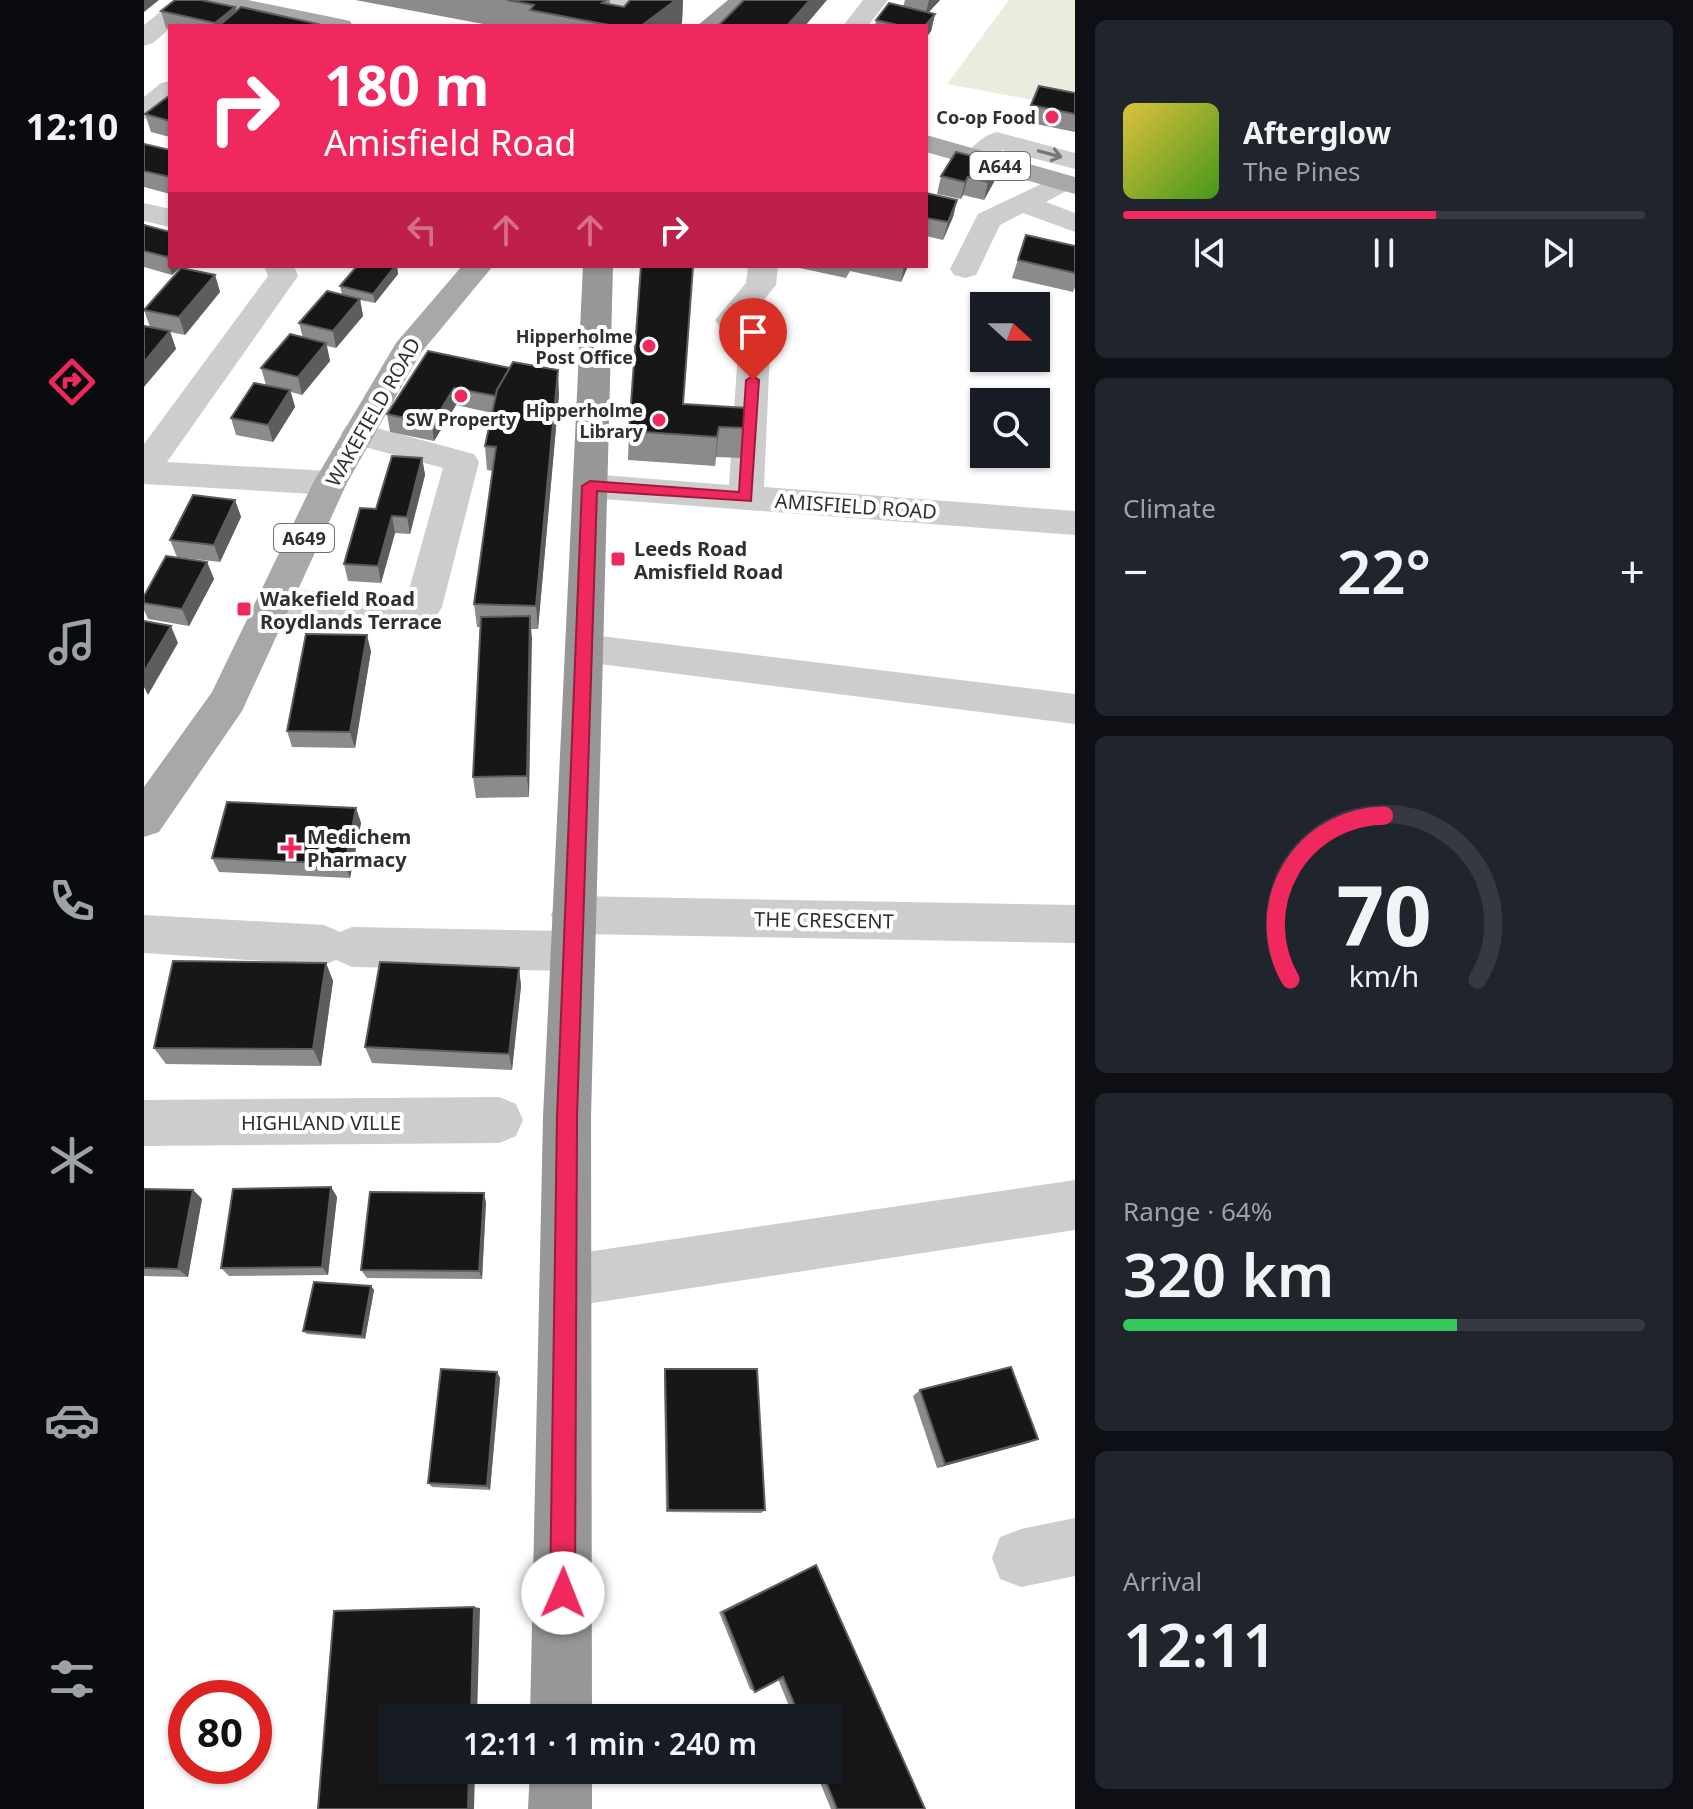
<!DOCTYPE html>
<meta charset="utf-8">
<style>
:root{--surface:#171b24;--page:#20242c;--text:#f1f3f6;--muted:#9ea1a6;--line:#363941;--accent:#ef295e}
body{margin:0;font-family:"Noto Sans",sans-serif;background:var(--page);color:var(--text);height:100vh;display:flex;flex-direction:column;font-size:30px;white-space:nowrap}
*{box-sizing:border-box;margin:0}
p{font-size:26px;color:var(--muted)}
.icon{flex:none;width:44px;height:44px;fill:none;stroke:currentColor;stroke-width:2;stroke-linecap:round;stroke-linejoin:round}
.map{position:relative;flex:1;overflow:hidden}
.panel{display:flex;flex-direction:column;gap:20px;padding:20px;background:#0d0f14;width:618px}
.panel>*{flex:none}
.banner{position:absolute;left:24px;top:24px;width:760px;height:244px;border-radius:0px;box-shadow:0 2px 6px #0004;background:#ef295e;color:#fff;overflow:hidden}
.needle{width:52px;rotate:111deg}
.controls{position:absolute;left:826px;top:292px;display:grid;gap:16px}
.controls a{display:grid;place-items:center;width:80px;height:80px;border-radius:0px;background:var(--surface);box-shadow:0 2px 6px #0004;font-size:40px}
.speed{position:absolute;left:24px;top:1680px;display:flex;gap:16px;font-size:40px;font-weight:700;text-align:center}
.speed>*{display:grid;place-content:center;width:104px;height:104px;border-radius:50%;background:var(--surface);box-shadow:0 2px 6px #0004;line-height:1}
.speed .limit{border:12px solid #d22;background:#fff;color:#111}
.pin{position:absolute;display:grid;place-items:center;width:68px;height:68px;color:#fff;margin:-82px -34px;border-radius:50% 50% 50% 0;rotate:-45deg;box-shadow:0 0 8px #0007}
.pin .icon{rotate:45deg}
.me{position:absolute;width:88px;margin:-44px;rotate:1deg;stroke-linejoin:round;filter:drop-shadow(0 0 6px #0008)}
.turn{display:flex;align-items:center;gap:28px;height:168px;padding:0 24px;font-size:36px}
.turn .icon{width:104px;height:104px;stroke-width:2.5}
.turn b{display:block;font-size:56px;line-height:68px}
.lanes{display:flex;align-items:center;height:76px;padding:0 24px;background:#0003;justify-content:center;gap:40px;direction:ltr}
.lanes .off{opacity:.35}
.big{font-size:60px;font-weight:600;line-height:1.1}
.panel .widget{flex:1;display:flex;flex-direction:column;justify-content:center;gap:12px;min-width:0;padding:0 28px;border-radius:12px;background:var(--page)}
.panel .dial{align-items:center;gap:0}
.dial svg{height:208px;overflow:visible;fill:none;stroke:var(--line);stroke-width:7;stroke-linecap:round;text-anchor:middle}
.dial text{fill:var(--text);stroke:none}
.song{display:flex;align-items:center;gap:24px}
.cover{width:96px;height:96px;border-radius:12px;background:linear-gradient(135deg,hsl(50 70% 55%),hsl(100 70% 35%))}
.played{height:8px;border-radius:4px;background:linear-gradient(90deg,var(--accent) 60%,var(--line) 60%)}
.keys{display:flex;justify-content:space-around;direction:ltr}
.heat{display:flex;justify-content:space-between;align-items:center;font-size:44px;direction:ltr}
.charge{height:12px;border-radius:6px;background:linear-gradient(90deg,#34c759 64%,var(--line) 0)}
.trip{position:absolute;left:234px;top:1704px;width:464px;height:80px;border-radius:0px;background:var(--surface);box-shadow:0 2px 6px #0004;font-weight:600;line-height:80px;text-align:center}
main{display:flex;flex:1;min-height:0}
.tab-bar{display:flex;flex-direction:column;width:144px;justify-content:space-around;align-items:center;background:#090b0e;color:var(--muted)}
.tab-bar .icon{width:56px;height:56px}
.tab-bar .current{color:var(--accent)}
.tab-bar b{font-size:36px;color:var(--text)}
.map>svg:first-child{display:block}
</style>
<main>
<nav class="tab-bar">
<b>12:10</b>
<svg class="icon current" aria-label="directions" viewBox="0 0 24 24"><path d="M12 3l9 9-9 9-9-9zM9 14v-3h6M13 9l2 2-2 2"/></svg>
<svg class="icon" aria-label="music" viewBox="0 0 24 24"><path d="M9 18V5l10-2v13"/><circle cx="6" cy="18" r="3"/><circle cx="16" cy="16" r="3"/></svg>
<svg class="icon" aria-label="phone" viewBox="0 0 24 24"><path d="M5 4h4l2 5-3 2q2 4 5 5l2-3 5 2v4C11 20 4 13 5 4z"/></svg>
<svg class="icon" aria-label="climate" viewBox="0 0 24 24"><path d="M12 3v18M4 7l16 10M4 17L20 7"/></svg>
<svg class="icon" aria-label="car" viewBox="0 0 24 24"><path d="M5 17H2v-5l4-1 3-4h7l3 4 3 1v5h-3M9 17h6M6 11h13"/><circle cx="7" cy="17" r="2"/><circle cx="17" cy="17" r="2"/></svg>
<svg class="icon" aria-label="filters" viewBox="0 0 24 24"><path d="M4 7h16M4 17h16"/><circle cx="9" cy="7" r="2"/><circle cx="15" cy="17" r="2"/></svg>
</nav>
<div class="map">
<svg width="931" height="1809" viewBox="0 0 931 1809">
<rect width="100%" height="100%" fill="#fff"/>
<path fill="#e9eddd" d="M865 0H931V108L803 84Z"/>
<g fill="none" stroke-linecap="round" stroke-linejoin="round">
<g fill="#cdcdcd" fill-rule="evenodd">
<path d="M31 0H58L9 43 0 46V25Z"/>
<path d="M430 0H534L531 5 497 14 442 7 433 5Z"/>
<path d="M719 0H744L724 26H699Z"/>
<path d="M26 81V102L9 117 0 119V97L17 83Z"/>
<path d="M853 132 931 153V169L858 150C847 161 840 169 823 165L819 159C827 147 839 135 853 132Z"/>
<path d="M916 175 926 177 930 183 926 189 902 202 931 213V232L879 213 856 225 832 275 821 278 810 275 806 269 834 214Z"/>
<path d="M0 203 26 209V227L0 221Z"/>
<path d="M120 266H150L154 276 23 462 186 471 198 475 203 483 198 491 186 495 0 484V444L124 276Z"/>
<path d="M604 266H634L632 285 598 327 587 329 576 327 571 320 602 283Z"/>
<path d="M610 341 621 344 626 351 620 487 931 511V535L446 498 434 494 429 486 434 478 446 474 585 485 594 351 599 344Z"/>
<path d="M214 423 330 454 335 462 298 607 292 617 279 621 129 618 116 614 110 604 116 594 129 590 264 593 299 468 202 442 197 434 202 426Z"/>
<path d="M440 634 931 694V724L440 662 426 658 421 648 426 638Z"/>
<path d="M429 896 931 905V943L436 934 444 937 451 951 444 965 428 971 208 967 192 960 180 965 0 953V915L180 925 196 932 208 927 421 931 413 928 407 915 413 902Z"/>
<path d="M355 1097 372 1104 379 1120 372 1136 355 1143 0 1146V1100Z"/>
<path d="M931 1180V1230L422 1307 404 1299 396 1281 404 1263 422 1255Z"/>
<path d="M931 1518V1576L877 1587 856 1579 848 1558 856 1537 877 1529Z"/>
</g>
<g fill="#a8a8a8" fill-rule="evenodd">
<path d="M56 0H104L197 19 206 21 209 26H160L59 5Z"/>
<path d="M782 135 931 177V194L782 152Z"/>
<path d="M318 266H349L276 354 203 483 98 711 15 832 0 837V787L68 692 169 483 252 343Z"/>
</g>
<g fill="#979797" fill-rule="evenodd">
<path d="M584 0H611L581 26H553Z"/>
<path d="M439 266H469L447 1117 448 1718H386L399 1117Z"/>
<path d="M386 1770H448V1809H384Z"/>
</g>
</g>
<g fill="#8b8b8b">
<path d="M211 0H466V5L480 7 486 0H539L538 23 535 26H350Z"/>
<path d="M761 0H796L785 12 791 14 787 31 782 38V26H731L732 20 759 7Z"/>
<path d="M91 7 92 12 174 24V26H26V29L22 28 17 11Z"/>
<path d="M931 93V132L882 122 887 105Z"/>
<path d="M26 95V137L7 132 1 114Z"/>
<path d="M0 144 26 150V194L0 187Z"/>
<path d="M812 152 851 180 840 200 819 195 817 199 793 194 797 176Z"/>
<path d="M782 193 813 200 809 217 799 240 782 236Z"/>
<path d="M0 225 26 232 28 275 0 267Z"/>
<path d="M882 235 931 246V287L929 292 868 278Z"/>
<path d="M213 266H253L254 274 231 303 216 300 219 316 192 348 183 346 186 361 158 395 147 392 151 407 129 442 92 435 87 418 122 385 117 368 159 338 155 323 198 294 196 286Z"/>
<path d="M656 266H764L757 282 706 271 702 278 656 268Z"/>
<path d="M71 275 76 292 41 335 26 332 32 349 6 327 0 310Z"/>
<path d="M284 351 415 394 394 629H387L385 797 332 798 329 777 336 627H333L330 604 349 471 343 470 341 446 348 413 312 405 290 441 246 432 243 414Z"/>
<path d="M540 404 602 428 599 458 572 457 571 466 484 460 485 431Z"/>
<path d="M278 458 281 475 266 534 251 533 237 583 204 581 200 564 232 509Z"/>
<path d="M91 500 97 517 76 562 33 557 26 540Z"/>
<path d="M63 562 70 579 45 626 4 619 0 610V596Z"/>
<path d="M227 651 211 748 148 747 143 731Z"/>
<path d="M212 808 217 823 206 878 75 872 68 858Z"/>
<path d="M182 963 189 981 177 1066 22 1064 10 1048Z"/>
<path d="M375 968 377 986 368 1070 228 1063 221 1047Z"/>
<path d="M187 1187 193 1197 184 1275 85 1276 77 1268Z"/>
<path d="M0 1189 49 1190 58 1199 44 1277 0 1276Z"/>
<path d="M342 1202 338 1279 223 1278 217 1270Z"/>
<path d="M227 1286 230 1290 221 1339 163 1334 159 1331Z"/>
<path d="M521 1369 621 1510 617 1513 522 1512 520 1375Z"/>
<path d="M353 1372 356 1378 346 1490 288 1487 284 1483Z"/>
<path d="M776 1390 894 1439 884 1443 793 1468 769 1396Z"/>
<path d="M672 1565 781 1809H687L671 1770H684V1718H650L634 1679 611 1692 606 1689 575 1612 665 1568Z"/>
</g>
<g fill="#5d5d5d">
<path d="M0 0H15L0 12Z"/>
<path d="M532 0H539L538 23 535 26H497Z"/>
<path d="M666 0H683L661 26H643Z"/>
<path d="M785 0H796L781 16Z"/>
<path d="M91 7 95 24 72 26 71 23Z"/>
<path d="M791 14 787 31 782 38V26Z"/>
<path d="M855 163 851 180 840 200 844 182Z"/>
<path d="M824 177 819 195 817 199 821 182Z"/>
<path d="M813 200 809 217 799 240 804 222Z"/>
<path d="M26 254V266H38L28 275 23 257Z"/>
<path d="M251 266H253L254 274 231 303 229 294Z"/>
<path d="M760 266H764L757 282Z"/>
<path d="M71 275 76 292 41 335 35 317Z"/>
<path d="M216 299 219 316 192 348 189 331Z"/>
<path d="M26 331 32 349 0 387V362Z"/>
<path d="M182 343 186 361 158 395 154 377Z"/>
<path d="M414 370 415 394 394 629 392 606Z"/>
<path d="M310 388 312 405 290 441 288 424Z"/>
<path d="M146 390 151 407 129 442 124 425Z"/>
<path d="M575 427 572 457 571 466 573 437Z"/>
<path d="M278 458 281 475 266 534 263 517Z"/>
<path d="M91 500 97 517 76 562 70 545Z"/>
<path d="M248 516 251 533 237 583 234 566Z"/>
<path d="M63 562 70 579 45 626 38 609Z"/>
<path d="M386 616 388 639 385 797 383 776Z"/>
<path d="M27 626 34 643 4 695 0 687V672Z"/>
<path d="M223 635 227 651 211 748 206 732Z"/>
<path d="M212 808 217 823 206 878 201 864Z"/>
<path d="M182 963 189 981 177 1066 169 1049Z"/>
<path d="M375 968 377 986 368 1070 365 1054Z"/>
<path d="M187 1187 193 1197 184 1275 178 1267Z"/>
<path d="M49 1190 58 1199 44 1277 34 1269Z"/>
<path d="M340 1193 342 1202 338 1279 335 1271Z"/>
<path d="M227 1286 230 1290 221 1339 218 1336Z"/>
<path d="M353 1372 356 1378 346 1490 343 1486Z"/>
<path d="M894 1439 884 1443 793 1468 801 1464Z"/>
<path d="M330 1607 336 1608 333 1718H327Z"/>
<path d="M325 1770H331L330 1809H324Z"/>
</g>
<g fill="#171717" stroke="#5d5d5d" stroke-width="2">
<path d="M31 0H57L91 7 71 23 17 11Z"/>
<path d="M363 0H462L458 3 480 7 486 0H532L497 26H470L386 10 390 5Z"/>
<path d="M600 0H666L643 26H574Z"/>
<path d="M745 3 791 14 781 26H758L732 20Z"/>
<path d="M97 7 174 24 172 26 76 25Z"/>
<path d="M895 86 931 93V114L887 105Z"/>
<path d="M26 95V121L1 114Z"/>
<path d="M0 144 26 150V177L0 171Z"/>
<path d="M812 152 855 163 844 182 824 177 821 182 797 176Z"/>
<path d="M782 193 813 200 804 222 782 218Z"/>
<path d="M0 225 26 232V254L23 257 0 251Z"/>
<path d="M882 235 931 246V273L874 260Z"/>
<path d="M213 266H251L229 294 196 286Z"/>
<path d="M497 266H549L539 404 603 408 602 428 575 427 573 437 485 431Z"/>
<path d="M37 268 71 275 35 317 0 310Z"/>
<path d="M183 291 216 299 189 331 155 323Z"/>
<path d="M0 326 26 331 0 362Z"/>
<path d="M146 334 182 343 154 377 117 368Z"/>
<path d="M284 351 366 368 353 390 352 396 310 388 288 424 243 414Z"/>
<path d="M369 362 414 370 392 606 330 604 352 447 341 446 353 390Z"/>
<path d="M110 383 146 390 124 425 87 418Z"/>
<path d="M248 456 278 458 263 517 248 516 234 566 200 564 216 508 232 509Z"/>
<path d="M49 495 91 500 70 545 26 540Z"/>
<path d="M22 556 63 562 38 609 0 603V596Z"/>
<path d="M386 616 383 776 329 777 337 617Z"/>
<path d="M0 621 27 626 0 672Z"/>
<path d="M162 634 223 635 206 732 143 731Z"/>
<path d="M83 802 212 808 201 864 68 858Z"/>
<path d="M29 961 182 963 169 1049 10 1048Z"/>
<path d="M236 962 375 968 365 1054 221 1047Z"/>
<path d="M187 1187 178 1267 77 1268 89 1189Z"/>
<path d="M0 1189 49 1190 34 1269 0 1268Z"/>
<path d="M226 1192 340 1193 335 1271 217 1270Z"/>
<path d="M170 1282 227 1286 218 1336 159 1331Z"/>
<path d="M867 1367 894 1439 801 1464 776 1390Z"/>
<path d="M297 1369 353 1372 343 1486 284 1483Z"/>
<path d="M521 1369H613L621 1510H524Z"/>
<path d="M672 1565 781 1809H693L677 1770H684V1718H656L639 1677 611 1692 579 1612Z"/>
<path d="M330 1607 327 1718H248V1770H325L324 1809H174L190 1611Z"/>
</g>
<defs><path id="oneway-shaft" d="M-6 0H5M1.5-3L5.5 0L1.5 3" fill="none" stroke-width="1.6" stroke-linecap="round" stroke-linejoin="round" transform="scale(2)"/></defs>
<use stroke="#777" href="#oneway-shaft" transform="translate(906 154) rotate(15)"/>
<path fill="#ef295e" stroke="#9b1b3d" stroke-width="2" d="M609 376 615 380 607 501 453 491 433 1117 431 1593 427 1602 419 1605 410 1602 406 1593 413 1117 438 486 446 481 595 492 602 380Z"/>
<g fill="#ef295e" stroke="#fff" stroke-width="3">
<circle cx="908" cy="117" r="8"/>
<circle cx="505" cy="346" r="8"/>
<circle cx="317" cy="396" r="8"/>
<circle cx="515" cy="420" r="8"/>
<rect x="466" y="551" width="16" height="16" rx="4"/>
<rect x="92" y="601" width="16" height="16" rx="4"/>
<path d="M143 836h8v8h8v8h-8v8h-8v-8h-8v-8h8z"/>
</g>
<g text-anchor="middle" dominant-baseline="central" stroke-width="8" stroke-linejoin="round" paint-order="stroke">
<g font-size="18" font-weight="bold" fill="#303030" stroke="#fff" text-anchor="end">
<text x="892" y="117">Co-op Food</text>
<text x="489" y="336">Hipperholme<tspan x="489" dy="21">Post Office</tspan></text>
<text x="499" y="410">Hipperholme<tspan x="499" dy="21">Library</tspan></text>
<text x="317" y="419" text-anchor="middle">SW Property</text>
</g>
<g fill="#fff" stroke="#6e6e6e" stroke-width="2">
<rect x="826" y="152" width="60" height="28" rx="6"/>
<rect x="130" y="524" width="60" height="28" rx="6"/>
</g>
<g font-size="18" font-weight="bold" fill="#303030">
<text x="856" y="166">A644</text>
<text x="160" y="538">A649</text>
</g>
<g font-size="20" fill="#303030" stroke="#fff">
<text transform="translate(229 412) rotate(-60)">WAKEFIELD ROAD</text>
<text transform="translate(712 506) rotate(4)">AMISFIELD ROAD</text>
<text transform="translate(680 920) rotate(1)">THE CRESCENT</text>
<text x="177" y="1122">HIGHLAND VILLE</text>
</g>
<g font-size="20" font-weight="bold" fill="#303030" stroke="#fff" text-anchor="start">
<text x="490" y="548">Leeds Road<tspan x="490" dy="23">Amisfield Road</tspan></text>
<text x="116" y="598">Wakefield Road<tspan x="116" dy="23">Roydlands Terrace</tspan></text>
<text x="163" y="836">Medichem<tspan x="163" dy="23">Pharmacy</tspan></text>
</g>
</g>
</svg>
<div class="controls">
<a><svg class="needle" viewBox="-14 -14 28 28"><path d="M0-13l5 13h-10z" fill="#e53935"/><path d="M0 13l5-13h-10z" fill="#9ea1a6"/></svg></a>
<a><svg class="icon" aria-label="search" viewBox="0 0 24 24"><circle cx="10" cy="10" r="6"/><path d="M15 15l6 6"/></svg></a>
</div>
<div class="speed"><div class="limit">80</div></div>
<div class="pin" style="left:609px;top:380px;background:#d93025"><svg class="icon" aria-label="arrive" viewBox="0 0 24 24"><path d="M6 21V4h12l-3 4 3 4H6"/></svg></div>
<svg class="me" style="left:419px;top:1593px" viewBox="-20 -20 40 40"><circle r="19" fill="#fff"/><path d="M0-13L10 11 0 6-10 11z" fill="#ef295e"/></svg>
<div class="trip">12:11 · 1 min · 240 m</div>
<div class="banner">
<div class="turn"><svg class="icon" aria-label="right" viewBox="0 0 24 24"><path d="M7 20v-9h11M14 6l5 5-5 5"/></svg><div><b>180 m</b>Amisfield Road</div></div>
<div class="lanes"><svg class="icon off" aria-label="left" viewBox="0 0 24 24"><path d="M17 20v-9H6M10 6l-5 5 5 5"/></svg><svg class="icon off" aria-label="ahead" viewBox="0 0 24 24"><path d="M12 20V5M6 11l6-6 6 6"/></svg><svg class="icon off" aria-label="ahead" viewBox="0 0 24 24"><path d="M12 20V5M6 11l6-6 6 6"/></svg><svg class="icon" aria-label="right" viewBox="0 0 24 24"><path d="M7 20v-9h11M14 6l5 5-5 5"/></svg></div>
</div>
</div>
<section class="panel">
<div class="widget">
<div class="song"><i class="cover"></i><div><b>Afterglow</b><p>The Pines</p></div></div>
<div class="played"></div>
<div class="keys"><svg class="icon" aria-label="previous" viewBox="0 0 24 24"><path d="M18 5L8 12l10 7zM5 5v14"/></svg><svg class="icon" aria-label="pause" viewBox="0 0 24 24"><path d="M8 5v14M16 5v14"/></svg><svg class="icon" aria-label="next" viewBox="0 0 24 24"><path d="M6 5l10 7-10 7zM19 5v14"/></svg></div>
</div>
<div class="widget"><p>Climate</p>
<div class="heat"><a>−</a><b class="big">22°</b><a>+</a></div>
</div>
<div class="widget dial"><svg viewBox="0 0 100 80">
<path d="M14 69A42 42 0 1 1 86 69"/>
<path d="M14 69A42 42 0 0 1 50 6" stroke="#ef295e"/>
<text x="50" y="56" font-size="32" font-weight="700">70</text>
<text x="50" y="72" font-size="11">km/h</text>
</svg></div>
<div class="widget"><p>Range · 64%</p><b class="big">320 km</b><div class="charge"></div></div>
<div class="widget"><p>Arrival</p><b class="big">12:11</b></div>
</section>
</main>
